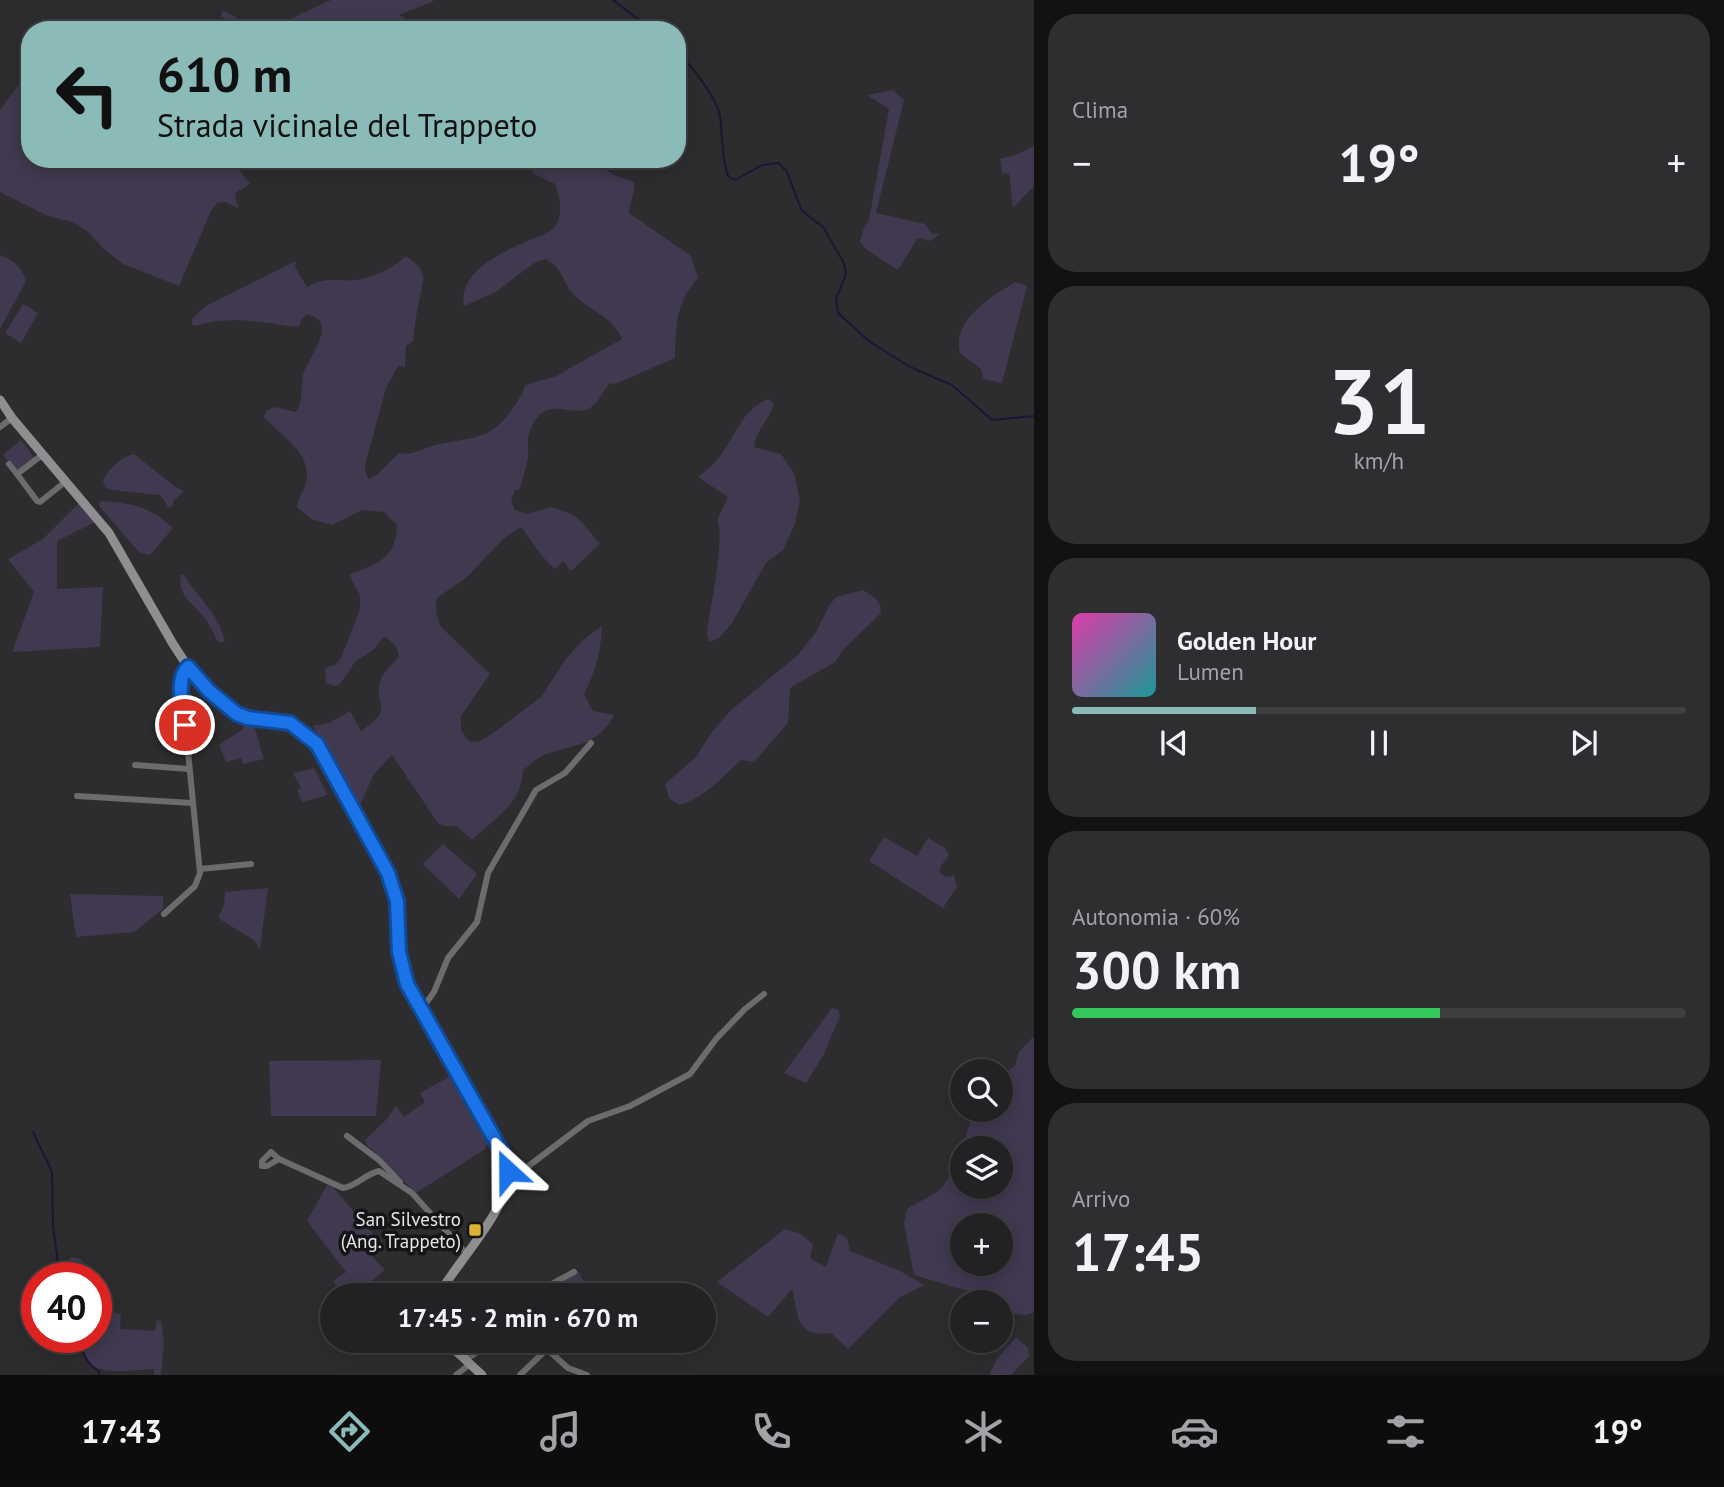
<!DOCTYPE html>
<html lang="it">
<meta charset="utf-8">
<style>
:root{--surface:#222123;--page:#2e2e30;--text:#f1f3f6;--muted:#a2a3a6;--line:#3f3e41;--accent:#8bbbb9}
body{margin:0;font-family:"PT Sans",sans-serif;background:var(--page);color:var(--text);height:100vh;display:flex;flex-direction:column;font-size:26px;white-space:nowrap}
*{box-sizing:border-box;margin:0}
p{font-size:23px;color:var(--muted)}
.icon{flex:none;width:38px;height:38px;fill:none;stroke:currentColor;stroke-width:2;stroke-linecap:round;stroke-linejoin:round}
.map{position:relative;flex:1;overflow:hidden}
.sheet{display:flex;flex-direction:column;gap:14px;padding:14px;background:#131213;width:690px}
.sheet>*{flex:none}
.banner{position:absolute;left:21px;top:21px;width:665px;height:147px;border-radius:28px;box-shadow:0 4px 18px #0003,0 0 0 2px var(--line);background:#8bbbb9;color:#111;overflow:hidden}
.controls{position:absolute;left:950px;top:1059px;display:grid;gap:14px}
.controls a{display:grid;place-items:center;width:63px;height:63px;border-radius:50%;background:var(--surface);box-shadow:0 4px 18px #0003,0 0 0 2px var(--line);font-size:35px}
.speed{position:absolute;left:21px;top:1262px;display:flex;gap:14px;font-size:35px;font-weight:700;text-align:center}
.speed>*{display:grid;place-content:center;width:91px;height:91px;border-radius:50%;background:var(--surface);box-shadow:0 4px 18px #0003,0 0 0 2px var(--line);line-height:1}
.speed .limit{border:10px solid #d22;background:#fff;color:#111}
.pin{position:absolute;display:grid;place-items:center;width:60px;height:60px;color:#fff;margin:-30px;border:4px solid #fff;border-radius:50%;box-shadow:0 2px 7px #0007}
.me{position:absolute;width:77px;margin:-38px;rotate:336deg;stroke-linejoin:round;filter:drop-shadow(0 0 5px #0008)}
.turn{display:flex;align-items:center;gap:24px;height:147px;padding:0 21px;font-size:32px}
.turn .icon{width:91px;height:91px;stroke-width:2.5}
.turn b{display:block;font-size:49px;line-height:60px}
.big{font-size:52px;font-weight:700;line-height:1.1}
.sheet .widget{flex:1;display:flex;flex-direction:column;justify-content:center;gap:10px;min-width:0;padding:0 24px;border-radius:28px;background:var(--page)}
.sheet .dial{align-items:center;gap:0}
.dial b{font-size:91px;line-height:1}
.song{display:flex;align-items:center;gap:21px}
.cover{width:84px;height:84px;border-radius:10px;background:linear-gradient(135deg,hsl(320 70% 55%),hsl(180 70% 35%))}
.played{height:7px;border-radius:4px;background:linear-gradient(90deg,var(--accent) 30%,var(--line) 30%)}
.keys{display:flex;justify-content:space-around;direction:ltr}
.heat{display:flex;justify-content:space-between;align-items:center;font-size:38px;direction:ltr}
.charge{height:10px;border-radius:5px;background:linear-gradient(90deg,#34c759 60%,var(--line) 0)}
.trip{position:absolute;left:320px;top:1283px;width:396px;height:70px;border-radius:35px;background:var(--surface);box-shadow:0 4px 18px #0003,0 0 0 2px var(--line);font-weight:700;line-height:70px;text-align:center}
.tabs{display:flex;height:112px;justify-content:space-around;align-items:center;background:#0e0d0e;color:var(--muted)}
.tabs .icon{width:49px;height:49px}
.tabs .current{color:var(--accent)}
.tabs b{font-size:32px;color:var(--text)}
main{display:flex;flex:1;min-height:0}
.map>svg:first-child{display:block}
</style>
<main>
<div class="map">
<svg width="1035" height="1375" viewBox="0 0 1035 1375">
<rect width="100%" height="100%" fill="#2d2c2f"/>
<g fill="#413950" fill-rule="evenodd">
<path d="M331 0H432L434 1 399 15 406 19 396 30H266Z"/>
<path d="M223 10 258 30C243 30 234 24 221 16Z"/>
<path d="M30 69V159H234L233 162 250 184 235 193 238 208 225 202 217 203 211 211 179 286 123 264 105 250 86 230 72 222 48 216 0 192V110Z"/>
<path d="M893 90 904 100 876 213 925 224 932 234 941 233 930 241 921 238 917 239 898 270 867 250 860 242 863 230 869 220 889 109 867 95Z"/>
<path d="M1034 146V186L1013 208 1009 173 1002 174 1000 159 1018 154Z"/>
<path d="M526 159H587L614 175 634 182C635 193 630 202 629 213L691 256 698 278C675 304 676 326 675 358L615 384 610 383C602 391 600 402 590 408 578 415 565 407 552 409 538 410 529 428 528 441 527 446 529 452 528 457 527 467 522 478 520 489L515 490 511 501 515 510 527 514 552 507 568 513 579 519 600 544 571 571 563 561 555 569 542 556 521 527 503 539 467 577 437 598 436 604 437 617 441 627 490 674 461 716V729L466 738 471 742 480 741 496 731 541 697 565 660 583 640 602 626C601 652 596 671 584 694L593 711 614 715C599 745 574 745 546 754 538 757 530 765 523 770 522 804 495 818 472 840L457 826H444L438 823 392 755 374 774 358 809 313 726 329 723 350 711 361 731C398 706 371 707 381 679 384 671 393 663 399 657 398 647 393 641 384 637L373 650 355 662 340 684 335 686 326 683 325 668 336 664 341 658 360 609V595L349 575C377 563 396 560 397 525L384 512 362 510 332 525 313 520 297 507C298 498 302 494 305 486 316 455 280 435 264 417L266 411 274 407 296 412C304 400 300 388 303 375 308 357 340 322 307 314L301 320 299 326 295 327C261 322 229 315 195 326L192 324V319L206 306 296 261 295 267 307 287C326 276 336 282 356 280 372 278 395 267 406 256 429 272 424 277 419 301 416 314 415 328 413 341L406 346 405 367 398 366 386 388 365 465 366 475 369 479 377 475 399 453C414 456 422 448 436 445 468 437 491 442 512 409 517 402 523 394 525 385L554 377 622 339C612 314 584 310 569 289 561 276 560 265 545 259L534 263 496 292 464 306C458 272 501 253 527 241 537 237 548 235 555 226 564 214 560 197 555 184L534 174Z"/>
<path d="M0 255C14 260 21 267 26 281L0 329Z"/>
<path d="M1016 282 1027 286 1002 383 983 379 981 369 960 353C951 321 992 295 1016 282Z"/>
<path d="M23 304 38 313 21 343 5 333Z"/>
<path d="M769 399 774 405C768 421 756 430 754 447L781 454 794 473 800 501 795 524 783 550 766 563 732 623 720 637 709 642 707 634C709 612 726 536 717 520L728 497 698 477C704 472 710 467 715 462 734 442 740 409 769 399Z"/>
<path d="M21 440 34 457 17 470 3 455Z"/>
<path d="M134 454 174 486 184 491 174 500 172 507 169 508 160 495 112 490 106 488 103 482C107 470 121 457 134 454Z"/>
<path d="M104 501C134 504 149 506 173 528L150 555 139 552 99 506V502Z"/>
<path d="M79 503 95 522 57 541V589L103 587 100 647 12 652 34 592 8 559 43 539Z"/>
<path d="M181 575H184C199 599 217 611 225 641L220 643 216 639C213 630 208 622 201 614 191 601 177 595 181 575Z"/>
<path d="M863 590C874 597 881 600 881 613L843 650 835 662 790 688 788 723 754 762 741 760C722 777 705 798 679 805L669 798 665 784 696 757 712 732 731 710 798 655 816 632 829 606 836 597Z"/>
<path d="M243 722H253L264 759 243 764 241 758 226 762 219 745 242 730 245 725Z"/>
<path d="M314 768 328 795 302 802 297 790 301 788 293 773Z"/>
<path d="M884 837 917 856 928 838 945 848 949 855 940 867V873L946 877 954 875 957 887 943 908 869 861Z"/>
<path d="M443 844 477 874 459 899 423 864Z"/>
<path d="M268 888 260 949 254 940 218 918 224 905 225 892Z"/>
<path d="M70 894 163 896V909L134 932 76 937Z"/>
<path d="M832 1008 838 1010 840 1016 823 1056 806 1083 784 1073Z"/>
<path d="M1032 1038H1035V1312L1026 1315 1001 1313V1302H986L971 1292 914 1275 904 1223 907 1209C917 1202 928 1198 937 1192 955 1177 968 1131 973 1110H1001V1076L1015 1066 1018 1053ZM962 1148H1001V1186H962ZM962 1225H1001V1264H962Z"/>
<path d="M381 1060 376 1116H271L269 1061Z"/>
<path d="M453 1070 468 1099 463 1102 488 1143 485 1149 416 1193 367 1145 365 1140 386 1120 396 1106 404 1117 425 1102 420 1093 449 1077Z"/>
<path d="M327 1185 332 1186 378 1240 367 1251 385 1270 354 1295H342L333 1281 346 1272 307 1221Z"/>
<path d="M785 1229 799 1233 813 1244 810 1258 826 1267 838 1233 847 1238 850 1251 898 1270 925 1285 900 1297 848 1349 831 1333C795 1338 799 1316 792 1289L768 1317 717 1282Z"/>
<path d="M72 1257 81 1259 89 1277H85L83 1268 68 1272 69 1277H60L62 1267Z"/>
<path d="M578 1271 592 1295H570L562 1280Z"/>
<path d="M96 1310 121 1314 120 1329 155 1331 157 1320 161 1321 164 1342 161 1375H154V1369C138 1370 101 1375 89 1364 80 1354 85 1346 71 1337H96V1328H99C100 1321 96 1317 96 1310Z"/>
<path d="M1016 1337 1028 1348 1029 1356 1011 1375H989L997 1359Z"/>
</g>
<path fill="#201434" d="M72 1263 78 1264 83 1268 85 1277H69L68 1272Z"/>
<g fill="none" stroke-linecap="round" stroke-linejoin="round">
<g stroke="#201434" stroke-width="2">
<path d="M613 0 652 30"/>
<path d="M677 52C691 65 717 98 720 116 723 137 721 157 728 176L735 180 762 165 779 163 787 172 802 211 823 227 844 263 846 275 836 298 838 313 870 342 910 367 952 385 992 420 1035 416"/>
<path d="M33 1132 52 1172 53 1226 60 1278"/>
<path d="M70 1337C86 1347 81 1361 99 1371V1375"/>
</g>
<g stroke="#6c6b6d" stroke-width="6">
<path d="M0 427 12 418"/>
<path d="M42 455 17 474 37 501 40 502 65 482"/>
<path d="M9 464 17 474"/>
<path d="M135 765 189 769"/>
<path d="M77 796 192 803"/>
<path d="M200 869 251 864"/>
<path d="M164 914 195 886 200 873 181 681 184 670 188 667"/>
<path d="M421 1010 434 992 448 958 477 922 488 873 536 790 565 773 591 743"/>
<path d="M347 1136 379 1160 400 1182"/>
<path d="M279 1159 271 1152 262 1161V1166H267L279 1159 343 1188C357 1186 365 1174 379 1171L412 1193 466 1253"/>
<path d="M508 1177H514L588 1121 630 1106 690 1074 716 1039 745 1009 764 994"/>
<path d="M531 1295 574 1272"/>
<path d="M465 1360 495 1340"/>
<path d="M456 1375 470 1364"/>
<path d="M520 1375 547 1349 568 1368 587 1375"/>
</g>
<g stroke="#8f8e91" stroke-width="9">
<path d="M0 400 12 418 109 533 173 644 188 667 209 691 237 714 248 718 290 723 317 744 388 873 398 910 399 952 404 974 412 994 502 1152C506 1160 509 1169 508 1178 506 1210 456 1265 438 1295"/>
<path d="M444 1340 482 1375"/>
</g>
</g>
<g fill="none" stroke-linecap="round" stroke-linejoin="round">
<defs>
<path id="route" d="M185 725C183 708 175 678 188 667L209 691 237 714 248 718 290 723 317 744 388 873 397 901 399 952 407 984 502 1152 508 1171"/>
</defs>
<use href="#route" stroke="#114b97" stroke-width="18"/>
<use href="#route" stroke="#1a73e8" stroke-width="12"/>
</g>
<rect fill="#dcb233" stroke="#151416" stroke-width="2.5" x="468" y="1223" width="14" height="14" rx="3.5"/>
<g text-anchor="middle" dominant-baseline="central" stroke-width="7" stroke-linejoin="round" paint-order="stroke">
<g font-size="19" fill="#e6e5e7" stroke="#151416" text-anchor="end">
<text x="461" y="1219">San Silvestro<tspan x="461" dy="22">(Ang. Trappeto)</tspan></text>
</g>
</g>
</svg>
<div class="controls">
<a><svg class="icon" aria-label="search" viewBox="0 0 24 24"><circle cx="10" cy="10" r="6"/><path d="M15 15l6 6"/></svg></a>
<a><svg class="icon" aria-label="layers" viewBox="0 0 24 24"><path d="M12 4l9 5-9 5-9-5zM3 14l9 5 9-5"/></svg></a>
<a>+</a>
<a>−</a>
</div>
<div class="speed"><div class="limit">40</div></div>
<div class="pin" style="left:185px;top:725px;background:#d93025"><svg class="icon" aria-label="arrive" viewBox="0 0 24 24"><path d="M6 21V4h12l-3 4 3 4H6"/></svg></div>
<svg class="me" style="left:508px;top:1171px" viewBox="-20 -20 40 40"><path d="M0-17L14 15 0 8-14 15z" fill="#1a73e8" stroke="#fff" stroke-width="4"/></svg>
<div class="trip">17:45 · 2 min · 670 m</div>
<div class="banner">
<div class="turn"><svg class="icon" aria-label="left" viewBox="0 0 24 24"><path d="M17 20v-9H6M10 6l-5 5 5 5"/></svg><div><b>610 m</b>Strada vicinale del Trappeto</div></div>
</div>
</div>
<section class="sheet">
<div class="widget"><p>Clima</p>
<div class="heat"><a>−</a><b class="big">19°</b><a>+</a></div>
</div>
<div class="widget dial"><b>31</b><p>km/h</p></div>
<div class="widget">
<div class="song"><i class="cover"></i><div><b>Golden Hour</b><p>Lumen</p></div></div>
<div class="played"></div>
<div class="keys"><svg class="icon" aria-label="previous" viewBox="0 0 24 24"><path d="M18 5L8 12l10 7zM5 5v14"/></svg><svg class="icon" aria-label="pause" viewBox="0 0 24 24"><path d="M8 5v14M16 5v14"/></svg><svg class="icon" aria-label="next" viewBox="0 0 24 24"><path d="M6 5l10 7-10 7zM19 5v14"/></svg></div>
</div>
<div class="widget"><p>Autonomia · 60%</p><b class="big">300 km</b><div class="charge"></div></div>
<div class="widget"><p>Arrivo</p><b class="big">17:45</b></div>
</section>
</main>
<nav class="tabs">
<b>17:43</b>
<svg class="icon current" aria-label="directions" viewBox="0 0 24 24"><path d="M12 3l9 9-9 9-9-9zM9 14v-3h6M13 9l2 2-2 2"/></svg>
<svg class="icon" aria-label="music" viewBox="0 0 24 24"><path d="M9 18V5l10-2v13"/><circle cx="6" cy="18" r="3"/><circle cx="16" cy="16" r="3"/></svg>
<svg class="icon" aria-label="phone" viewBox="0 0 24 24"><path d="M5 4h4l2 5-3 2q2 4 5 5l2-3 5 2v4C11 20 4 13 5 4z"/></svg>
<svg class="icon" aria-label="climate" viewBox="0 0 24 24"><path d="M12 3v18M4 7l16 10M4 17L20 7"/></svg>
<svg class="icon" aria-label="car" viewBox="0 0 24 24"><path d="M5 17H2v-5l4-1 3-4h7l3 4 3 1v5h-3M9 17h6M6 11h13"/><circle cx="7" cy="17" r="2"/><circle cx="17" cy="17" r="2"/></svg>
<svg class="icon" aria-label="filters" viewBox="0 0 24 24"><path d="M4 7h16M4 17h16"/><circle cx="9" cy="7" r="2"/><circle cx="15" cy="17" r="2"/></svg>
<b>19°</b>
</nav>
